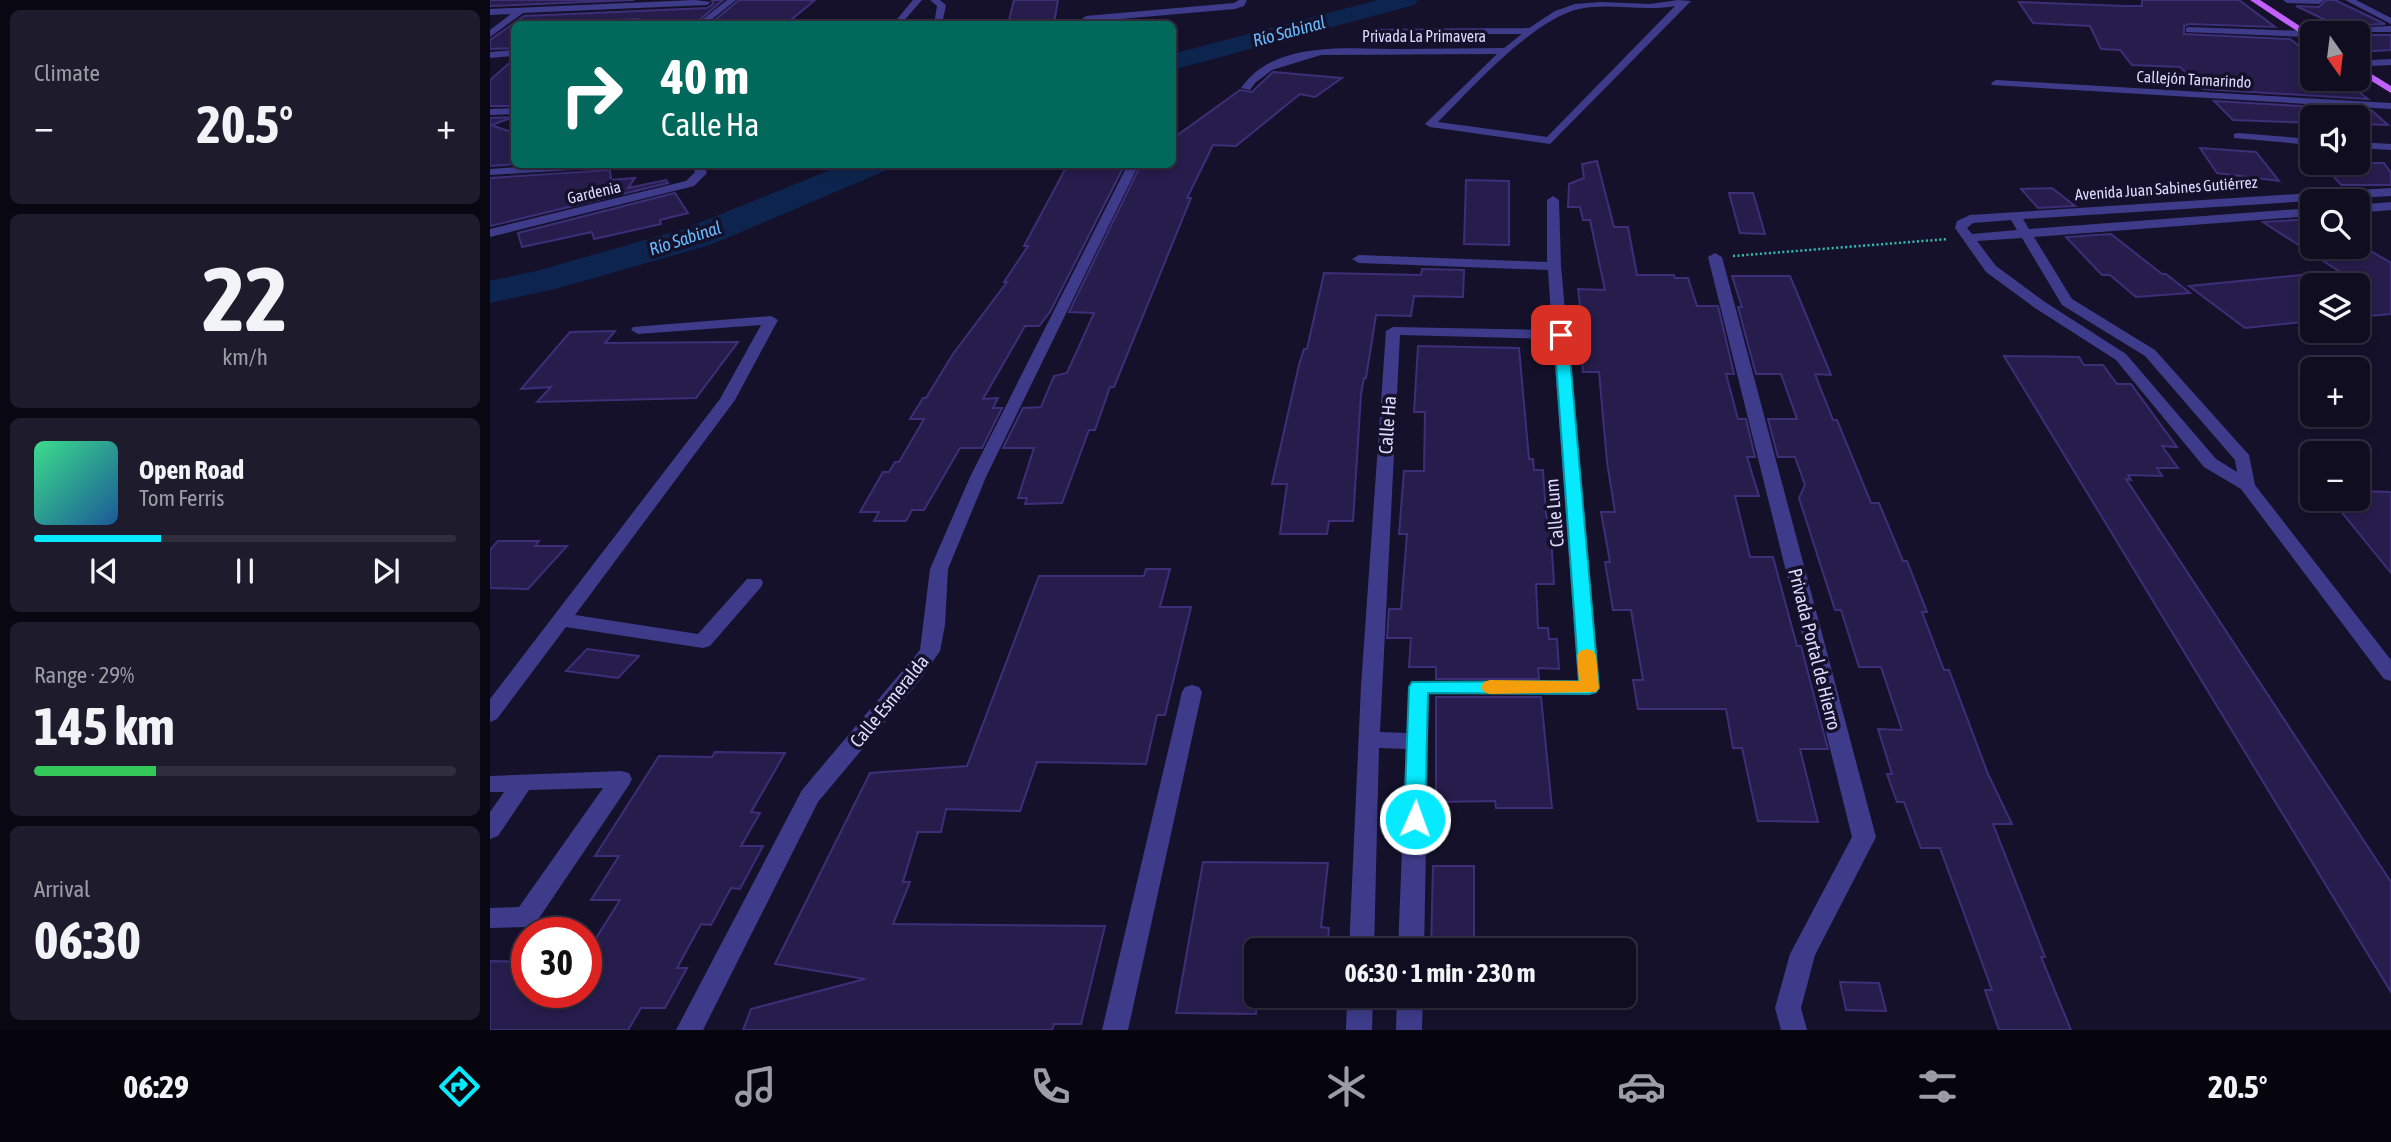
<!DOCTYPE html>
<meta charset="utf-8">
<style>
:root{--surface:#100d20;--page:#1e1b2d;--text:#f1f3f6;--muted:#9c9ca5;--line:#302d3e;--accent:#06e9ff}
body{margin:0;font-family:"Asap Condensed",sans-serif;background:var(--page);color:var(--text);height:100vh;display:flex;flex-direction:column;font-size:26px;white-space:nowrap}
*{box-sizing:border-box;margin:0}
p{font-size:23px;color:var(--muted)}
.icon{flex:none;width:38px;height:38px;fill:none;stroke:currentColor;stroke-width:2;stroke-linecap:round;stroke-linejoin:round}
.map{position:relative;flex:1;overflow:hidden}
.drawer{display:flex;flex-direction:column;gap:10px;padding:10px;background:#090712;width:490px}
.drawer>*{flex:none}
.banner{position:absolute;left:21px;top:21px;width:665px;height:147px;border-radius:10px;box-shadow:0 4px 10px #0003,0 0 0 2px var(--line);background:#00695c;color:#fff;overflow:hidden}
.needle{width:46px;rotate:166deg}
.fabs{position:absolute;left:1810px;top:21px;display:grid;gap:14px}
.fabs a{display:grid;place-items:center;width:70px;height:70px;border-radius:10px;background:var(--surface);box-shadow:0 4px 10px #0003,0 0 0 2px var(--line);font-size:35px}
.speed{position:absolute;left:21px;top:917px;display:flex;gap:14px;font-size:35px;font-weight:700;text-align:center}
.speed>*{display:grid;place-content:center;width:91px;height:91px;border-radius:50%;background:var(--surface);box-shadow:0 4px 10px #0003,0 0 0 2px var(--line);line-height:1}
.speed .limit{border:10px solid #d22;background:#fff;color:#111}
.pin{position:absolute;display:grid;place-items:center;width:60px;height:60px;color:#fff;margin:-30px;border-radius:14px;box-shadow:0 4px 10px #0006}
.me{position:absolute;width:77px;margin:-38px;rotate:2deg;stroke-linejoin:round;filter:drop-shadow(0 0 5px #0008)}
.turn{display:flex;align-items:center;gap:24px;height:147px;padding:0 35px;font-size:32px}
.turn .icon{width:91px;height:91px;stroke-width:2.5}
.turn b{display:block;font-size:49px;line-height:60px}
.big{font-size:52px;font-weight:700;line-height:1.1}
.drawer .card{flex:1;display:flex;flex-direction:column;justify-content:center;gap:10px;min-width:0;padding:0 24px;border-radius:10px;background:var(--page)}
.drawer .dial{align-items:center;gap:0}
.dial b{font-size:91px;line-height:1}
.song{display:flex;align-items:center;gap:21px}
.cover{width:84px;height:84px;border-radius:10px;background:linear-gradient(135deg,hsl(150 70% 55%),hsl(210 70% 35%))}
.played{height:7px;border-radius:4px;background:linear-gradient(90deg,var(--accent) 30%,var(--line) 30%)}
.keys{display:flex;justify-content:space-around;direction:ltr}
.heat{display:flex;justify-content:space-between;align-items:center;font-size:38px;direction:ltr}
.charge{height:10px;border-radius:5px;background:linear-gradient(90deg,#34c759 29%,var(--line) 0)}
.trip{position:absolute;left:754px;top:938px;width:392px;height:70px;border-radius:10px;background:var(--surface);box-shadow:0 4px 10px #0003,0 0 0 2px var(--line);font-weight:700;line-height:70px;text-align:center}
.tabs{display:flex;height:112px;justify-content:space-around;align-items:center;background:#06050d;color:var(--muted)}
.tabs .icon{width:49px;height:49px}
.tabs .selected{color:var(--accent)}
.tabs b{font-size:32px;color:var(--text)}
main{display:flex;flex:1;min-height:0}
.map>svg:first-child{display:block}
</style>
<main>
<section class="drawer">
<div class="card"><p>Climate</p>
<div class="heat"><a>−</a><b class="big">20.5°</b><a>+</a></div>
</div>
<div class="card dial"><b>22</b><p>km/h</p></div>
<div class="card">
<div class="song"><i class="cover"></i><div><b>Open Road</b><p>Tom Ferris</p></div></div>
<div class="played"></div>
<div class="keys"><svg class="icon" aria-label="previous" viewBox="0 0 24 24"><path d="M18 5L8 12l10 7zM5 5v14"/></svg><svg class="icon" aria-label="pause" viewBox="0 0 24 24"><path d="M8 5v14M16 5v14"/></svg><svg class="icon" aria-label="next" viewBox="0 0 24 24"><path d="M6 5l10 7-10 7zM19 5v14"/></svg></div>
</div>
<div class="card"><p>Range · 29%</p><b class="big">145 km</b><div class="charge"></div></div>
<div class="card"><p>Arrival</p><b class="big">06:30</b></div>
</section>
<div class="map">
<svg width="1901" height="1030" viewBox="0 0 1901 1030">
<rect width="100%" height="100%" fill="#15112b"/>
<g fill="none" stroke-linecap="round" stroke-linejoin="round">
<g fill="#0d254e" fill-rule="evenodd">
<path d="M888 0H928L924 5 682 70V54Z"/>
<path d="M355 164H400L395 171 220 245 65 289 0 303V281L46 271 194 229Z"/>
</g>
</g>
<g fill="#261d4c" stroke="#3c2f78" stroke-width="2">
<path d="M0 0H144L0 6Z"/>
<path d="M222 0H233L205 24H145L149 19 24 24V48L0 49V40L34 16 217 8 223 4Z"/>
<path d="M249 0H325L296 24H220Z"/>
<path d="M524 0H568L564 24H518Z"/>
<path d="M1652 0H1749L1785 27 1699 24 1694 26V34L1800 39 1822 56V79H1852L1878 99 1713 89 1690 67 1642 65 1630 50 1611 49 1600 26 1543 23 1529 2 1635 6H1652Z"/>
<path d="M1836 0H1845L1895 24 1848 26 1806 6 1829 7Z"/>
<path d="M1867 35H1901V50L1867 52Z"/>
<path d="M24 59V106H0V80Z"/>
<path d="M783 72 852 78 825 97 810 94 746 146 723 145 697 198H701L624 387H620L605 430H599L572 503 535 504 537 498H528L544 448H513L533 408 551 407 564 376 577 373 604 313 579 312 651 164H682V139L750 90 762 92Z"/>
<path d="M1724 101 1881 110 1898 125 1867 124V117H1822V123L1743 120Z"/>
<path d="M24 117 1 125 24 133 25 164 0 166V118Z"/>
<path d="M1710 148 1766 152 1789 181 1727 173Z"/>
<path d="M1107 161 1124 227H1138L1147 275H1184L1185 278H1198L1207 306H1228L1244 374H1236L1248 419H1256L1265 457H1257L1269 496H1245L1260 557H1283L1307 646H1311L1338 749H1310L1328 822 1268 821 1252 748H1243L1236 709H1148L1143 680H1153L1141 610H1123L1115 562H1120L1111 512H1125L1117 462 1109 372H1093L1091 351H1096L1088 289 1115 290 1100 220H1093L1090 207H1078L1079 184 1094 178 1092 164Z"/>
<path d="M1832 163H1894L1901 173V185H1851Z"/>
<path d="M578 164H635L560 312 549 326H535L493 399 508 398 503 408H512L492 448H470L434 510H422L416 521H384L389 512H370L393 472H399L405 462H409L434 419H420L433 398H436L463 354 517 282H514L538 246H534Z"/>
<path d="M120 170 121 180 145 178 138 188 176 180 178 183 0 226V178Z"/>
<path d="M976 180 1019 181V245L974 244Z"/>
<path d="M1562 188 1585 206 1548 208 1531 189Z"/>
<path d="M185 193 198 213 170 220 171 224 104 239 102 232 32 247 28 233Z"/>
<path d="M1239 193H1263L1275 234 1250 233Z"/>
<path d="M1822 219V247H1874L1901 263V314L1867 317V283L1773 222Z"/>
<path d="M1621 234 1672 274H1676L1700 293 1646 297 1620 275H1612L1576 237Z"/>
<path d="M932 269 974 270 973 297 924 296 921 316 886 315 876 378H874L871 394 863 521H839L837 534H790L797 484H782L809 365 814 349H817L834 273 931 275Z"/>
<path d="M1822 274V321L1755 328 1699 286Z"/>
<path d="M1242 276H1300L1341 375 1325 374 1343 420H1347L1381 503H1389L1413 561H1417L1437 612H1432L1454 670H1459L1498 774 1522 824H1503L1555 957H1551L1581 1030H1509L1495 990H1502L1450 848H1431L1414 802H1407L1397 774H1402L1388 729 1412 730 1391 667H1369L1351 610H1345L1309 498 1315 485 1305 457H1288L1278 419H1307L1291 374H1266L1248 307H1252Z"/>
<path d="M125 331 115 343 248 342 206 398 47 402 61 387 31 389 80 332Z"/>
<path d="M928 346 1029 348 1039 459H1043L1044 470H1053L1056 514 1061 535 1064 584H1046L1048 628H1058L1059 639H1067L1069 669 1048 668 1049 679H946V667H919L921 638H897L899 609H911L917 534H909L914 471H934L935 412H924Z"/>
<path d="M1514 356 1589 357 1594 365H1613L1627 384H1641L1687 447 1672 446 1688 468H1667L1672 476 1638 475 1641 480 1636 479 1901 882V992Z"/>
<path d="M1867 491 1901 492V573L1841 499H1867Z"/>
<path d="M8 541H49L45 546H77L38 589 0 588V550Z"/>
<path d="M656 569H680L670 607H701L675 715H667L656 764 547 762 530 811 456 809 451 832H428L413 882H420L403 924 615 926 591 1024H564L562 1030H253L261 1009 375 979 285 964 380 773 477 766 549 576H654Z"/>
<path d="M97 649 149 656 128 678 76 671Z"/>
<path d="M946 697H1051L1062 808H1006L1005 801 946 802Z"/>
<path d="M225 752 295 753 261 812 270 813 251 846H273L250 889 241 888 221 925 211 924 187 968H197L175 1008H151L138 1030H0V961L37 962V992H96V954L130 900H101L129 856H105L169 756 222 757Z"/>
<path d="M713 862 838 863 831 927 839 928 837 950H766V1014L686 1013Z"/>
<path d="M943 866H984V950H941Z"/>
<path d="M1350 982 1389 983 1396 1011 1356 1010Z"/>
</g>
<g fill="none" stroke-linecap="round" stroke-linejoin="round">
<path stroke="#30beb3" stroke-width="2.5" stroke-dasharray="2 2.5" stroke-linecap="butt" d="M1243 256 1458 239"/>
<g fill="#3e3c8a" fill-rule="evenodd">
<path d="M204 0 221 2 217 5 33 13 0 37V30L21 14 0 15V9Z"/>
<path d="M237 0H246L216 24H207Z"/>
<path d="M423 0H432L411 24H403Z"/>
<path d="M440 0H450L456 5 452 24H444L447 6Z"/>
<path d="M749 0H757L754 6 745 9 596 22 592 19 596 16 744 3Z"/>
<path d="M1188 0 1201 1 1060 144 940 127 935 124 1007 54 831 55 782 70 765 83 760 90 751 88C785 39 860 49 912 49 946 49 980 48 1014 48L1032 34H875V30L878 29 1039 28 1065 11 1085 4 1111 2 1160 4ZM1185 6 1057 137 948 122C982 88 1042 20 1089 9 1120 2 1153 12 1185 6Z"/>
<path d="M1793 0H1833V1L1829 4 1797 3Z"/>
<path d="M1855 0H1866L1901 18V24Z"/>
<path d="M1901 26V32H1828L1833 29Z"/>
<path d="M1699 27 1816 31 1821 34 1816 37 1696 32V28Z"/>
<path d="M24 50V56L0 58V52Z"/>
<path d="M1901 59V65L1881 66 1876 63 1881 60Z"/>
<path d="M1506 80 1901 103V109L1502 85 1501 83Z"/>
<path d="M24 108V114L0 115V109Z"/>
<path d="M1748 133 1822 139V145L1744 138V134Z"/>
<path d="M1867 142 1901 144V150L1867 148Z"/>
<path d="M67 164H138L133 167 0 175V169Z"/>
<path d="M200 164H213L217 173 204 186 0 237V229L196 181 205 172Z"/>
<path d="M638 164H649L496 477 458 569 455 625 450 651 430 680 328 802 213 1030H186L312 790 430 650 440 569 480 477Z"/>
<path d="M1901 188V196L1533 219 1539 229 1822 208V216L1544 237 1582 299 1665 350 1759 455 1765 485 1901 660V681L1894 679 1751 489 1714 467 1626 360 1545 308 1496 272 1465 228 1467 221 1480 215ZM1521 220 1527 230 1482 234 1477 228 1483 223ZM1532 238 1572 305 1655 356 1745 460 1747 472 1726 459 1636 354 1555 302 1506 266 1487 241Z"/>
<path d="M1063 196 1069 200 1071 266 1109 688 1106 693 1099 695 939 694 934 950H908L916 749 889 748 884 950H859L871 686 896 331 903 327 1062 330 1058 270 869 263 862 259 869 255 1057 262V200ZM910 335 1063 339 1088 681 922 682 919 687 917 733 890 732Z"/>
<path d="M1901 202V210L1867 213V205Z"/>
<path d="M1225 253 1232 257 1386 837 1325 955 1311 1008 1317 1030H1291L1285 1008 1300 954 1362 837 1218 257Z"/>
<path d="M281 316 288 320 245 400 85 615 208 634 257 579H271L273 583 271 587 220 646 213 648 76 627 7 719 0 722V699L230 399 271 325 148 334 141 330 143 327Z"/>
<path d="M702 685 709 687 712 692 638 1030H612L692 692 695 687Z"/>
<path d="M131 771 139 773 142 779 139 785 45 924 36 927 0 928V908L29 907 113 788 39 790 8 836 0 839V812L14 792H0V776Z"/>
<path d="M857 996H883L882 1030H856Z"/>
<path d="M907 996H933L932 1030H906Z"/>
</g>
<g fill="#c261ff" fill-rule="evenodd">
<path d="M1760 0H1770L1822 34V41Z"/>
<path d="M1867 65 1901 86V93L1867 72Z"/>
</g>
</g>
<path fill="#06e9ff" stroke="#0497a6" stroke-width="2" d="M1071 331 1078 335 1109 688 1106 692 1099 694 938 693 935 819 932 825 925 827 917 825 914 819 919 687 922 682 1089 681 1064 335Z"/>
<path fill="#f59e0b" d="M1097 649 1103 651 1106 655 1109 688 1106 692 1000 694 994 692 991 687 994 682 1000 680 1089 681 1087 655 1090 651Z"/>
<g text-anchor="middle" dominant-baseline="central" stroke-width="7" stroke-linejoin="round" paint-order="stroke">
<g font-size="16" fill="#dedaff" stroke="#15112b">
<text x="934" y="36">Privada La Primavera</text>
<text transform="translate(1704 79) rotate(3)">Callejón Tamarindo</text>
<text transform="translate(1676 188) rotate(-4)">Avenida Juan Sabines Gutiérrez</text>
<text transform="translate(104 192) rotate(-13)">Gardenia</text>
</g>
<g font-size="18" font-style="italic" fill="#68bbff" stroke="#15112b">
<text transform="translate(799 31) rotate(-15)">Río Sabinal</text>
<text transform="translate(195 238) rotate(-18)">Río Sabinal</text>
</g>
<g font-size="19" fill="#dedaff" stroke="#15112b">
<text transform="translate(897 425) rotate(-86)">Calle Ha</text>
<text transform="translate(1064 513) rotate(-95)">Calle Lum</text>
<text transform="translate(1325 649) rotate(76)">Privada Portal de Hierro</text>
<text transform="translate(399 701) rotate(-51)">Calle Esmeralda</text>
</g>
</g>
</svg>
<div class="fabs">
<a><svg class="needle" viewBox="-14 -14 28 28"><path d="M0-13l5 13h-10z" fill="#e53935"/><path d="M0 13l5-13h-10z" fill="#9c9ca5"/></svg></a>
<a><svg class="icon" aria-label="sound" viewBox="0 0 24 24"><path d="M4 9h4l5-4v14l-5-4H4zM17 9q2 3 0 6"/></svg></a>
<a><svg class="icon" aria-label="search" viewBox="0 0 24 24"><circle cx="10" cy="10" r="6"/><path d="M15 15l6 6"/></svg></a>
<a><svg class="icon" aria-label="layers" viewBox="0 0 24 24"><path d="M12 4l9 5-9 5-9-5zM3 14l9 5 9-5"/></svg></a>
<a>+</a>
<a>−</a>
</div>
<div class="speed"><div class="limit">30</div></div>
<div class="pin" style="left:1071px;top:335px;background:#d93025"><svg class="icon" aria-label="arrive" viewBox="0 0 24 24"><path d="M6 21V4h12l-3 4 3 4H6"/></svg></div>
<svg class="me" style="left:925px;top:819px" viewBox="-20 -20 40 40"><circle r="17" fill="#06e9ff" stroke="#fff" stroke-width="3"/><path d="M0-11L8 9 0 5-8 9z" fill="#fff"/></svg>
<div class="trip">06:30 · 1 min · 230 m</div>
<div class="banner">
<div class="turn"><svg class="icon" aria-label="right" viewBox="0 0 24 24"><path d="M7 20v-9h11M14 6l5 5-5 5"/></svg><div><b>40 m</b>Calle Ha</div></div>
</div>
</div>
</main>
<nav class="tabs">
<b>06:29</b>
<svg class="icon selected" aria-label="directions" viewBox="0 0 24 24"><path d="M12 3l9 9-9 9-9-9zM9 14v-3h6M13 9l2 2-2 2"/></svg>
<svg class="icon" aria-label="music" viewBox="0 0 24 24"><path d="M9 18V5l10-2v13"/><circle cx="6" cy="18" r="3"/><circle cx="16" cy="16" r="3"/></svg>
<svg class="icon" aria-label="phone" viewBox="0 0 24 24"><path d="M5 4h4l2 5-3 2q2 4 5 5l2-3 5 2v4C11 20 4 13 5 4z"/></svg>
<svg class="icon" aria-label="climate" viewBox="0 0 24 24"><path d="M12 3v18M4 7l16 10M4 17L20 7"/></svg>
<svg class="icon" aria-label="car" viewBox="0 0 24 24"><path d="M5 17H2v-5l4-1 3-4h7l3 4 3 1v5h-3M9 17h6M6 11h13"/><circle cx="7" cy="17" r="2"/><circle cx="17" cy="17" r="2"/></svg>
<svg class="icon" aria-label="filters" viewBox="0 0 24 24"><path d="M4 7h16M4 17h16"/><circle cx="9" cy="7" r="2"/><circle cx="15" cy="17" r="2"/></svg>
<b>20.5°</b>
</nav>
